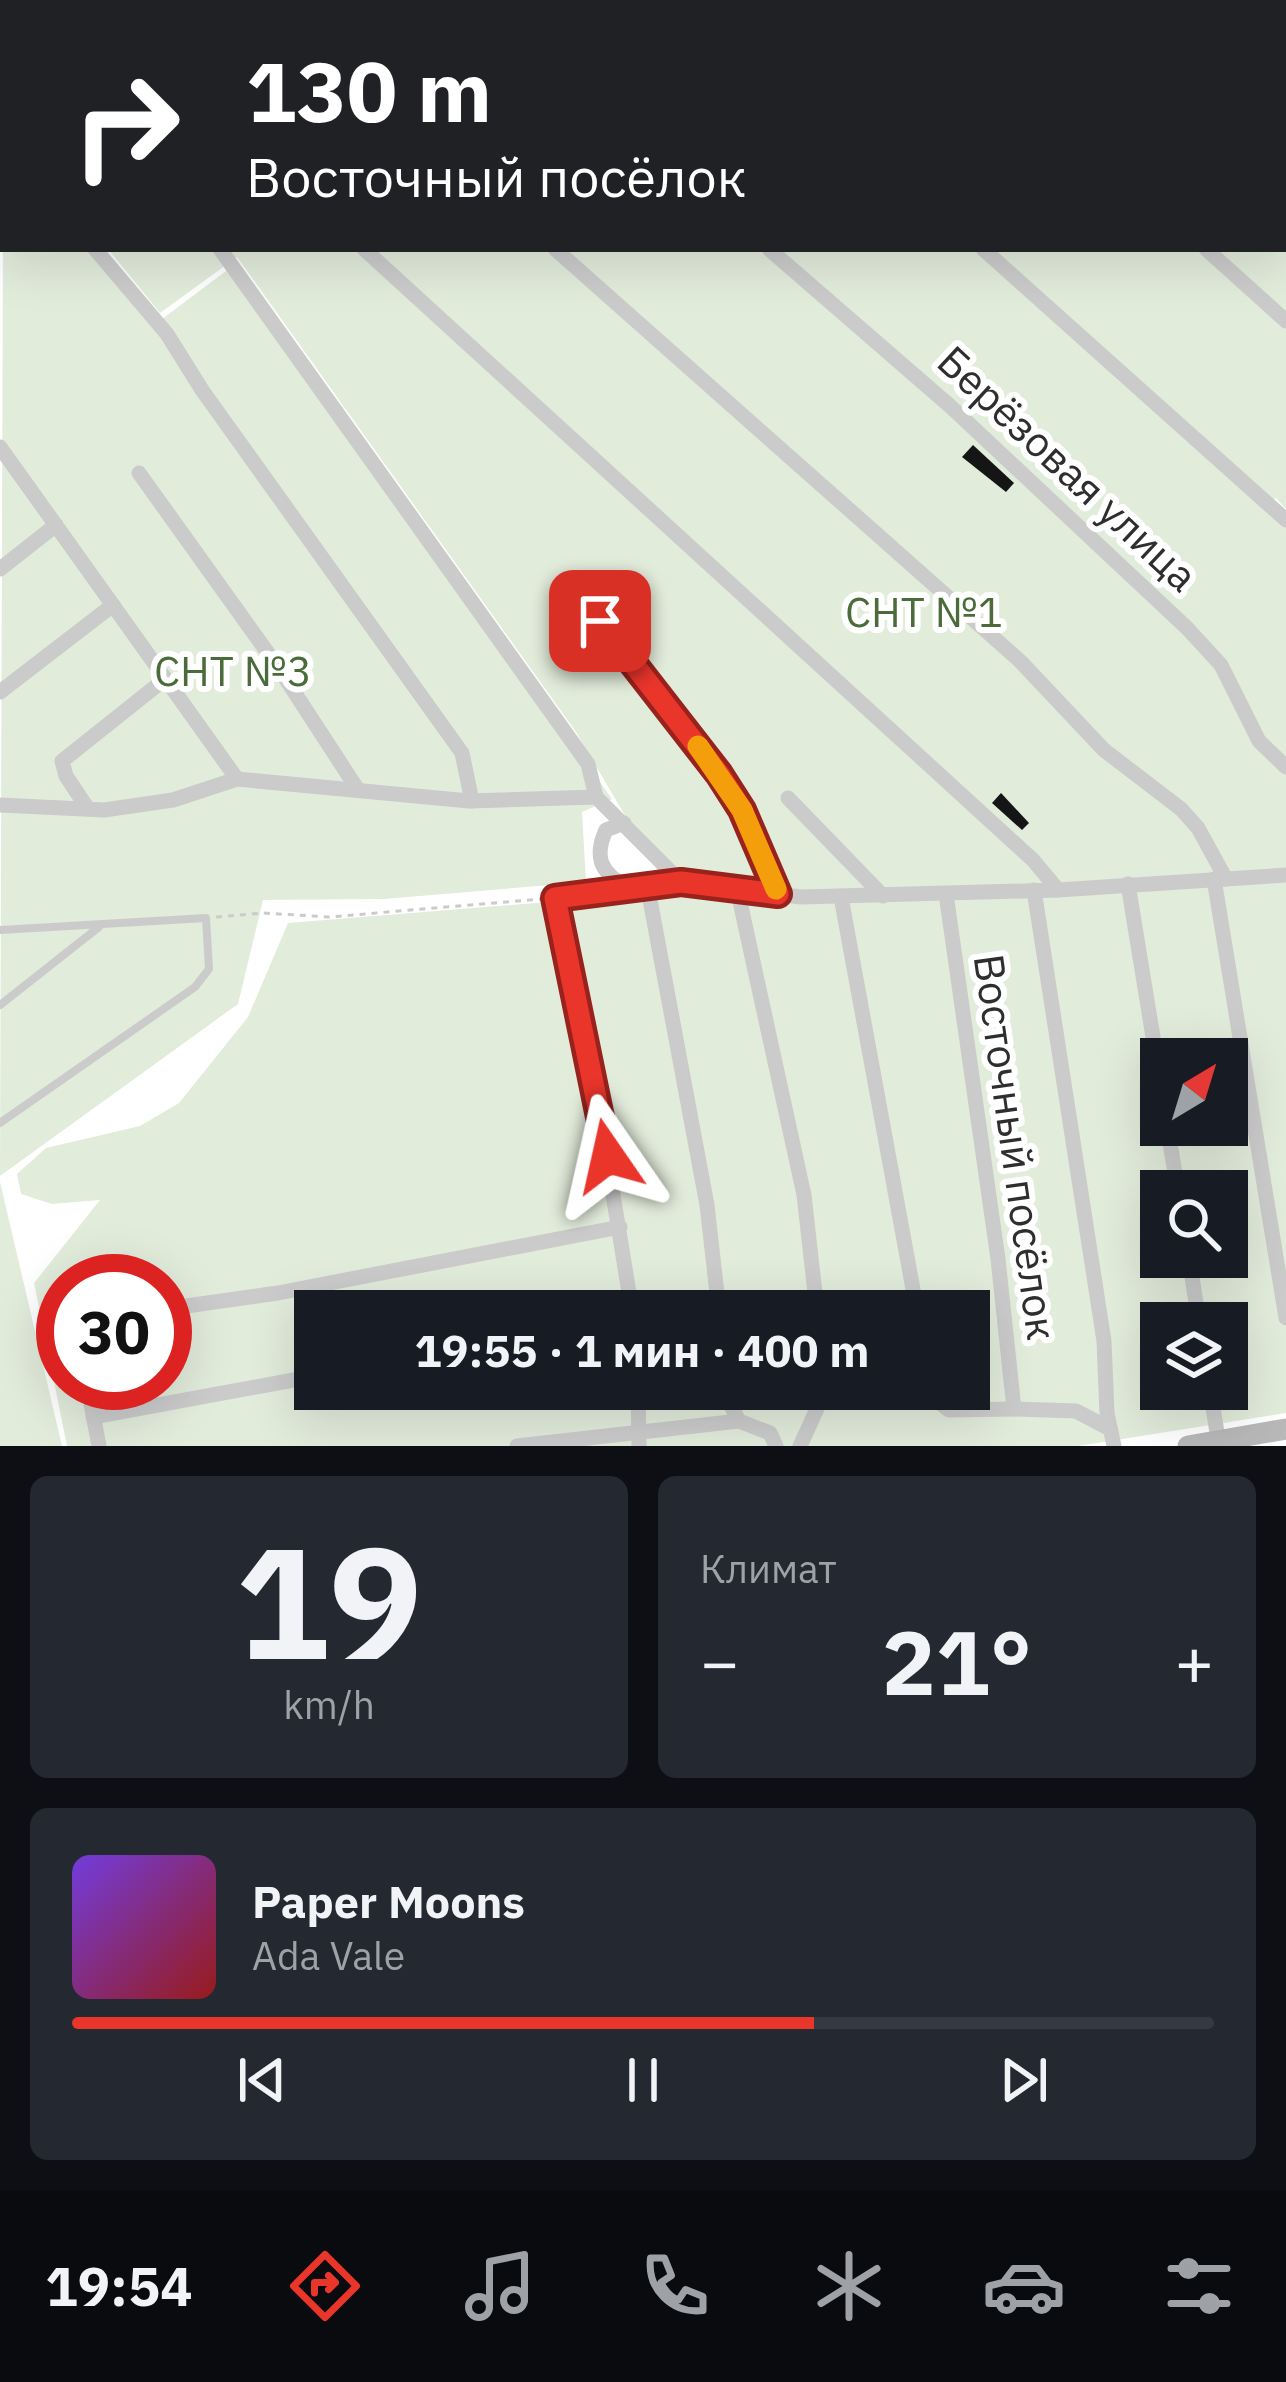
<!DOCTYPE html>
<html lang="ru">
<meta charset="utf-8">
<style>
:root{--surface:#171b24;--page:#242831;--text:#f1f3f6;--muted:#9ea1a6;--line:#363941;--accent:#ea352b}
body{margin:0;font-family:"IBM Plex Sans",sans-serif;background:var(--page);color:var(--text);height:100vh;display:flex;flex-direction:column;font-size:45px;white-space:nowrap}
*{box-sizing:border-box;margin:0}
p{font-size:39px;color:var(--muted)}
.icon{flex:none;width:66px;height:66px;fill:none;stroke:currentColor;stroke-width:2;stroke-linecap:round;stroke-linejoin:round}
.map{position:relative;height:1446px;overflow:hidden}
.drawer{display:flex;flex-direction:column;gap:30px;padding:30px;background:#0d0f14;flex:1}
.drawer>*{flex:none}
.guide{position:absolute;left:0px;top:0px;width:1287px;height:252px;box-shadow:0 12px 48px #0002;background:#202124;color:#fff;overflow:hidden}
.needle{width:78px;rotate:38deg}
.controls{position:absolute;left:1140px;top:1038px;display:grid;gap:24px}
.controls a{display:grid;place-items:center;width:108px;height:108px;border-radius:0px;background:var(--surface);box-shadow:0 12px 48px #0002;font-size:60px}
.speed{position:absolute;left:36px;top:1254px;display:flex;gap:24px;font-size:60px;font-weight:700;text-align:center}
.speed>*{display:grid;place-content:center;width:156px;height:156px;border-radius:50%;background:var(--surface);box-shadow:0 12px 48px #0002;line-height:1}
.speed .limit{border:18px solid #d22;background:#fff;color:#111}
.pin{position:absolute;display:grid;place-items:center;width:102px;height:102px;color:#fff;margin:-51px;border-radius:24px;box-shadow:0 6px 18px #0006}
.me{position:absolute;width:132px;margin:-66px;rotate:349deg;stroke-linejoin:round;filter:drop-shadow(0 0 9px #0008)}
.turn{display:flex;align-items:center;gap:42px;height:252px;padding:0 48px;font-size:54px}
.turn .icon{width:156px;height:156px;stroke-width:2.5}
.turn b{display:block;font-size:84px;line-height:102px}
.big{font-size:90px;font-weight:800;line-height:1.1}
.drawer .card{flex:1;display:flex;flex-direction:column;justify-content:center;gap:18px;min-width:0;padding:0 42px;border-radius:18px;background:var(--page)}
.drawer .dial{align-items:center;gap:0}
.dial b{font-size:156px;line-height:1}
.song{display:flex;align-items:center;gap:36px}
.cover{width:144px;height:144px;border-radius:18px;background:linear-gradient(135deg,hsl(260 70% 55%),hsl(0 70% 35%))}
.played{height:12px;border-radius:6px;background:linear-gradient(90deg,var(--accent) 65%,var(--line) 65%)}
.keys{display:flex;justify-content:space-around;direction:ltr}
.heat{display:flex;justify-content:space-between;align-items:center;font-size:66px;direction:ltr}
.drawer .tiles{flex:1;display:grid;gap:30px;grid-template-columns:1fr 1fr}
.card:last-child{grid-column:span 2}
.trip{position:absolute;left:294px;top:1290px;width:696px;height:120px;border-radius:0px;background:var(--surface);box-shadow:0 12px 48px #0002;font-weight:800;line-height:120px;text-align:center}
.dock{display:flex;height:192px;justify-content:space-around;align-items:center;background:#090b0e;color:var(--muted)}
.dock .icon{width:84px;height:84px}
.dock .active{color:var(--accent)}
.dock b{font-size:54px;color:var(--text)}
.map>svg:first-child{display:block}
</style>
<div class="map">
<svg width="1286" height="1446" viewBox="0 0 1286 1446">
<rect width="100%" height="100%" fill="#fff"/>
<g fill="#e2ecdb" fill-rule="evenodd">
<path d="M290 0H1286V509L1276 498 1268 505 1286 523V1413L1078 1446H67L34 1283 100 1200 52 1204 21 1194 17 1174 46 1148 140 1126 179 1103 248 1017 288 923 670 892 576 732 237 257 160 313 108 249H1284V3H288ZM1161 1059H1227V1125H1161ZM1161 1191H1227V1257H1161ZM63 1281H165V1383H63ZM315 1311H969V1389H315ZM1161 1323H1227V1389H1161Z"/>
<path d="M3 220V249H94L158 322 230 268 612 799 582 812 586 882 384 899 263 900 238 1004 0 1176Z"/>
<path d="M0 1182 62 1446H0Z"/>
</g>
<g fill="#151515">
<path d="M973 445 1014 483 1006 492 962 457Z"/>
<path d="M1001 793 1029 823 1022 830 992 803Z"/>
</g>
<g fill="none" stroke-linecap="round" stroke-linejoin="round">
<path stroke="#cbcbcb" stroke-width="3" stroke-dasharray="6 6" stroke-linecap="butt" d="M216 917 263 913 329 917 541 899"/>
<g stroke="#cbcbcb" stroke-width="8">
<path d="M0 930 206 918 209 969 195 987 0 1123"/>
<path d="M0 1005 99 927"/>
</g>
<g stroke="#cbcbcb" stroke-width="15">
<path d="M485 0 488 3"/>
<path d="M702 0 706 3"/>
<path d="M931 0 934 3"/>
<path d="M1134 0 1137 3"/>
<path d="M104 3 108 0"/>
<path d="M305 3 307 0"/>
<path d="M0 82 3 79"/>
<path d="M1284 134 1286 136"/>
<path d="M0 224 3 223"/>
<path d="M95 249 167 334 202 390 462 753 472 801"/>
<path d="M220 249 588 764 596 797"/>
<path d="M364 249 1033 860 1058 890"/>
<path d="M555 249 1020 661 1104 750 1181 809 1198 828 1226 879"/>
<path d="M769 249 950 406 1187 628 1221 665 1259 741 1286 767"/>
<path d="M983 249 1286 520"/>
<path d="M1206 249 1286 321"/>
<path d="M0 447 237 779"/>
<path d="M139 473 278 667 358 790"/>
<path d="M0 569 56 525"/>
<path d="M600 621 719 774 743 810 778 894"/>
<path d="M0 692 113 605"/>
<path d="M788 798 883 896"/>
<path d="M0 805 104 810 173 800 237 779 469 801 596 797 681 882 801 897 1058 890 1286 875"/>
<path d="M88 809 66 776 62 761 165 679"/>
<path d="M624 823 606 830C593 858 602 874 627 887"/>
<path d="M1214 879 1286 1318"/>
<path d="M681 882 648 889 707 1205 719 1311"/>
<path d="M1128 884 1161 1086"/>
<path d="M737 888 804 1195 817 1311"/>
<path d="M1034 890 1104 1341 1107 1413 1114 1446"/>
<path d="M946 894 998 1259 1014 1409 1076 1411 1110 1429"/>
<path d="M841 897 917 1311"/>
<path d="M1167 1125 1178 1191"/>
<path d="M1189 1257 1199 1323"/>
<path d="M165 1309 278 1293 620 1227"/>
<path d="M632 1311 601 1121 555 898 627 887 648 889"/>
<path d="M87 1383 99 1446"/>
<path d="M638 1389 639 1446"/>
<path d="M728 1389 730 1404 739 1421 770 1433 776 1446"/>
<path d="M929 1389 930 1395 949 1410 1014 1409"/>
<path d="M1210 1389 1219 1445"/>
<path d="M93 1417 315 1376"/>
<path d="M517 1446 739 1421"/>
<path d="M800 1446 826 1389"/>
</g>
<path stroke="#b8b8b8" stroke-width="21" d="M1188 1446 1286 1429"/>
</g>
<g fill="none" stroke-linecap="round" stroke-linejoin="round">
<defs>
<path id="route" d="M600 621 719 774 742 810 778 894 681 882 555 898 608 1156"/>
</defs>
<use href="#route" stroke="#98221c" stroke-width="30"/>
<use href="#route" stroke="#ea352b" stroke-width="21"/>
<path stroke="#f59e0b" stroke-width="21" d="M698 746 742 810 776 889"/>
</g>
<g text-anchor="middle" dominant-baseline="central" stroke-width="12" stroke-linejoin="round" paint-order="stroke">
<g font-size="42" fill="#2e2e2e" stroke="#fff">
<text transform="translate(1068 468) rotate(43)">Берёзовая улица</text>
<text transform="translate(1016 1147) rotate(82)">Восточный посёлок</text>
</g>
<g font-size="42" fill="#4b6b3a" stroke="#fff">
<text x="924" y="611">СНТ №1</text>
<text x="233" y="670">СНТ №3</text>
</g>
</g>
</svg>
<div class="controls">
<a><svg class="needle" viewBox="-14 -14 28 28"><path d="M0-13l5 13h-10z" fill="#e53935"/><path d="M0 13l5-13h-10z" fill="#9ea1a6"/></svg></a>
<a><svg class="icon" aria-label="search" viewBox="0 0 24 24"><circle cx="10" cy="10" r="6"/><path d="M15 15l6 6"/></svg></a>
<a><svg class="icon" aria-label="layers" viewBox="0 0 24 24"><path d="M12 4l9 5-9 5-9-5zM3 14l9 5 9-5"/></svg></a>
</div>
<div class="speed"><div class="limit">30</div></div>
<div class="pin" style="left:600px;top:621px;background:#d93025"><svg class="icon" aria-label="arrive" viewBox="0 0 24 24"><path d="M6 21V4h12l-3 4 3 4H6"/></svg></div>
<svg class="me" style="left:608px;top:1156px" viewBox="-20 -20 40 40"><path d="M0-17L14 15 0 8-14 15z" fill="#ea352b" stroke="#fff" stroke-width="4"/></svg>
<div class="trip">19:55 · 1 мин · 400 m</div>
<div class="guide">
<div class="turn"><svg class="icon" aria-label="right" viewBox="0 0 24 24"><path d="M7 20v-9h11M14 6l5 5-5 5"/></svg><div><b>130 m</b>Восточный посёлок</div></div>
</div>
</div>
<section class="drawer">
<div class="tiles">
<div class="card dial"><b>19</b><p>km/h</p></div>
<div class="card"><p>Климат</p>
<div class="heat"><a>−</a><b class="big">21°</b><a>+</a></div>
</div>
<div class="card">
<div class="song"><i class="cover"></i><div><b>Paper Moons</b><p>Ada Vale</p></div></div>
<div class="played"></div>
<div class="keys"><svg class="icon" aria-label="previous" viewBox="0 0 24 24"><path d="M18 5L8 12l10 7zM5 5v14"/></svg><svg class="icon" aria-label="pause" viewBox="0 0 24 24"><path d="M8 5v14M16 5v14"/></svg><svg class="icon" aria-label="next" viewBox="0 0 24 24"><path d="M6 5l10 7-10 7zM19 5v14"/></svg></div>
</div>
</div>
</section>
<nav class="dock">
<b>19:54</b>
<svg class="icon active" aria-label="directions" viewBox="0 0 24 24"><path d="M12 3l9 9-9 9-9-9zM9 14v-3h6M13 9l2 2-2 2"/></svg>
<svg class="icon" aria-label="music" viewBox="0 0 24 24"><path d="M9 18V5l10-2v13"/><circle cx="6" cy="18" r="3"/><circle cx="16" cy="16" r="3"/></svg>
<svg class="icon" aria-label="phone" viewBox="0 0 24 24"><path d="M5 4h4l2 5-3 2q2 4 5 5l2-3 5 2v4C11 20 4 13 5 4z"/></svg>
<svg class="icon" aria-label="climate" viewBox="0 0 24 24"><path d="M12 3v18M4 7l16 10M4 17L20 7"/></svg>
<svg class="icon" aria-label="car" viewBox="0 0 24 24"><path d="M5 17H2v-5l4-1 3-4h7l3 4 3 1v5h-3M9 17h6M6 11h13"/><circle cx="7" cy="17" r="2"/><circle cx="17" cy="17" r="2"/></svg>
<svg class="icon" aria-label="filters" viewBox="0 0 24 24"><path d="M4 7h16M4 17h16"/><circle cx="9" cy="7" r="2"/><circle cx="15" cy="17" r="2"/></svg>
</nav>
